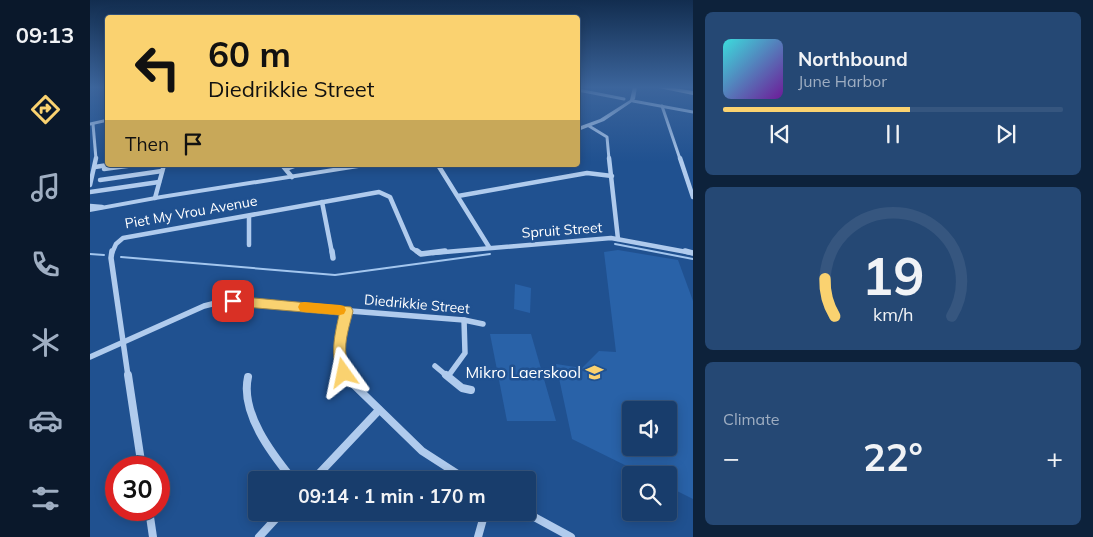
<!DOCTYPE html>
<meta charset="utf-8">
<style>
:root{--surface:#183d6c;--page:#254874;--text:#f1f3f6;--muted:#9faec2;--line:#36567f;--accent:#fad270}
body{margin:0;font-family:Mulish,sans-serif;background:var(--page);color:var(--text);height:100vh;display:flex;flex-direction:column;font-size:19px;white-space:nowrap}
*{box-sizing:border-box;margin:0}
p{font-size:16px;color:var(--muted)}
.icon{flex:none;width:28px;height:28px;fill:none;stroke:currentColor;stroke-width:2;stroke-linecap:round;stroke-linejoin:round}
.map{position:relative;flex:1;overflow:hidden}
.sheet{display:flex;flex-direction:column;gap:12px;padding:12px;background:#0d223b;width:400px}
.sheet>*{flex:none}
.hud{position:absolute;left:15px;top:15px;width:475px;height:152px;border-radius:5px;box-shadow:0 2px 12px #0003,0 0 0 1px var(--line);background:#fad270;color:#111;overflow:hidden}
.tools{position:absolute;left:532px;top:401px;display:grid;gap:10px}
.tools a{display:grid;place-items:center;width:55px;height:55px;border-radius:5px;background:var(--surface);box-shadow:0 2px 12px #0003,0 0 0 1px var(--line);font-size:25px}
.speed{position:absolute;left:15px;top:456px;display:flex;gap:10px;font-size:25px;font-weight:700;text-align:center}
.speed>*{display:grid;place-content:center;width:65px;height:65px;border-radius:50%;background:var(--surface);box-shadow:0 2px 12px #0003,0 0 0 1px var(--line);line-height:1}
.speed .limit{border:8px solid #d22;background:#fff;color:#111}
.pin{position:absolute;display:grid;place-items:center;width:42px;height:42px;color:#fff;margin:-21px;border-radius:10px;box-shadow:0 2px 8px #0006}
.me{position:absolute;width:55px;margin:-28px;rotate:348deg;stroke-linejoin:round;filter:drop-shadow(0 0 4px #0008)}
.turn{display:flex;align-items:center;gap:18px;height:105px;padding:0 20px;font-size:22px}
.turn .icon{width:65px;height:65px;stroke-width:2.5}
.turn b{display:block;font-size:35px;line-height:42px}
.then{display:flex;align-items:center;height:48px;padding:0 20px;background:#0003;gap:10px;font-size:19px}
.big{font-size:38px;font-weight:700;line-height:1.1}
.sheet .card{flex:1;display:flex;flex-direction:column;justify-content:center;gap:8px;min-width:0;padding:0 18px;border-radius:8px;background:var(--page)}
.sheet .dial{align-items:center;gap:0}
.dial svg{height:130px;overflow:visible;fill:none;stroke:var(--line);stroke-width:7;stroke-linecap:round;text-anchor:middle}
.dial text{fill:var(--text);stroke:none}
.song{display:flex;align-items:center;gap:15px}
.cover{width:60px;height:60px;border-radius:8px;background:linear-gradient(135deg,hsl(180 70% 55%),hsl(280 70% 35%))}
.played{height:5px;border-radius:2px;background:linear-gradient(90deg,var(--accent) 55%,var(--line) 55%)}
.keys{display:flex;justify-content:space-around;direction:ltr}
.heat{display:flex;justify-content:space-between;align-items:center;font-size:28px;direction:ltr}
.trip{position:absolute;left:158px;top:471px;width:288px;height:50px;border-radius:5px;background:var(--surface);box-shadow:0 2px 12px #0003,0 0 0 1px var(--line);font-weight:700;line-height:50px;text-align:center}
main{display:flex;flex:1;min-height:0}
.tabs{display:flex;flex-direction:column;width:90px;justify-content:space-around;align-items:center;background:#0a182b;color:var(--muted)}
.tabs .icon{width:35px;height:35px}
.tabs .selected{color:var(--accent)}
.tabs b{font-size:22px;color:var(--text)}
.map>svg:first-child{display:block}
</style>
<main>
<nav class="tabs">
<b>09:13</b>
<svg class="icon selected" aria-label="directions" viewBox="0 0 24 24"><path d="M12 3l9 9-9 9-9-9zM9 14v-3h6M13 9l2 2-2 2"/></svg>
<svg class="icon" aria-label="music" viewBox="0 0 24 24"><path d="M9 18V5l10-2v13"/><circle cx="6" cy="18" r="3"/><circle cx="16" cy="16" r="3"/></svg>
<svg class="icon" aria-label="phone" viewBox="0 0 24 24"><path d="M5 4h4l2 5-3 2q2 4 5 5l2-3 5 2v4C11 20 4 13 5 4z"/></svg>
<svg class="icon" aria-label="climate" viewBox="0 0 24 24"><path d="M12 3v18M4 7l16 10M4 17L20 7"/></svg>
<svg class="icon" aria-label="car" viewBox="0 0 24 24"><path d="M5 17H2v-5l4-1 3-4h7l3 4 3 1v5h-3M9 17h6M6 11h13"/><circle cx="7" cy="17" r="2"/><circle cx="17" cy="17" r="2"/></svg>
<svg class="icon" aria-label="filters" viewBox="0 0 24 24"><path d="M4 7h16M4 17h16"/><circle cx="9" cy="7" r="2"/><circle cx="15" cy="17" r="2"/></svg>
</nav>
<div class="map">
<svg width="603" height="537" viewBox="0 0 603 537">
<rect width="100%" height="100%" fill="#205190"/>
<g fill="#2962a8" fill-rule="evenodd">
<path d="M528 250 588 260 603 301V499L579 487V475H555L482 439 466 364 492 368 509 351 526 352 514 252ZM541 410H579V448H541Z"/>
<path d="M425 284 441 288 440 313 424 309Z"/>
<path d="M400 334H441L466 421H417Z"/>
</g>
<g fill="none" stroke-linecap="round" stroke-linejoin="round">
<g stroke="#a3c6ee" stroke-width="2">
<path d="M525 244 603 259"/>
<path d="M0 254 14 255"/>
<path d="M31 257 245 275 400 254"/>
</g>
<g stroke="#b0cbed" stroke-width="3">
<path d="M488 90 534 99"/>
<path d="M543 101 603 112"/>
<path d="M572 106 590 159"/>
<path d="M0 124 18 120"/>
<path d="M3 124 6 159"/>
<path d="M499 126 517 137 519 159"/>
</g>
<g stroke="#b0cbed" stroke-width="4.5">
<path d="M519 158 528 239"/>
<path d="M590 158 603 197"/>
<path d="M192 165 202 177"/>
<path d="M348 165 399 247"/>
<path d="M5 167 18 165"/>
<path d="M14 169 44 165"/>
<path d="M196 169 207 165"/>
<path d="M10 180 72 171"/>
<path d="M0 185 6 158"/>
<path d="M0 192 69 182"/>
<path d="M368 196 497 173 522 176"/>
<path d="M65 198 74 165"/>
<path d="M232 202 242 253"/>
<path d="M0 206 12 207"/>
<path d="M159 216V245"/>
<path d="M22 253 26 244 33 238 289 192 300 197 322 248 329 253"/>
<path d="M343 253 521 238 602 253"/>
</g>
<g stroke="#b0cbed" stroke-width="5.5">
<path d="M22 251 21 258 38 376"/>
<path d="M242 251 243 258"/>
<path d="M327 251 331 254 355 251"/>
<path d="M595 251 603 253"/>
<path d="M256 311C251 332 246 355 257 376"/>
<path d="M0 357 114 306 134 301 374 320 393 324"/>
<path d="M345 366 357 376"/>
<path d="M359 375 375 353 374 320"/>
</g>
<g stroke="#b0cbed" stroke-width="8">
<path d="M38 375 52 468"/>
<path d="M256 375 259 380 332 451 377 480"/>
<path d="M356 375 372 388 381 390"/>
<path d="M158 377C150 413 182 454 203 480"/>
<path d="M223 480 289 410"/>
<path d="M59 510 63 537"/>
<path d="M435 512 481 537"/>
<path d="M169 537 192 512"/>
<path d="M388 537 395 512"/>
</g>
<g fill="#b0cbed" fill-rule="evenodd">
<path d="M543 87H547L545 99 542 102 514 121 488 131V127L510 119 540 100Z"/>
<path d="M262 165H278L275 167 71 199 0 212V208L71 195Z"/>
</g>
<path fill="#f6f9ff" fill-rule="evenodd" d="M564 87H578L603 91V95Z"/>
</g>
<linearGradient id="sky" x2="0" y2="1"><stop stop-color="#122d4f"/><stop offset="0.54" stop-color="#3c659c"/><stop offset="1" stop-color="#3c659c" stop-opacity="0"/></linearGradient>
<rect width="603" height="162" fill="url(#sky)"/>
<path fill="#fad270" stroke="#a28849" d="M143 296 261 307 263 311C260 324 254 341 256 355 257 363 263 370 259 378L254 380 249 378C240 356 244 338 249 315L143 306 139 305 137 301 139 297Z"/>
<path fill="#f59e0b" d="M214 302 250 305 254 306 256 310 254 314 250 315 214 312 210 311 208 307 210 303Z"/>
<defs>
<symbol id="school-bare" viewBox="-9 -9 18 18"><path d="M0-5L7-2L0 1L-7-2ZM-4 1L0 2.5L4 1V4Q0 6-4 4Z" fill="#fad270" stroke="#205190" stroke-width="2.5" paint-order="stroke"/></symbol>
</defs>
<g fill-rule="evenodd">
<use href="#school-bare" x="492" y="360" width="25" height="25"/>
</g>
<g text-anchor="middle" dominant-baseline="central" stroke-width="5" stroke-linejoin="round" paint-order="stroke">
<g font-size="14" fill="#fff" stroke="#205190">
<text transform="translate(101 212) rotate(-10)">Piet My Vrou Avenue</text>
<text transform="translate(472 230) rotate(-4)">Spruit Street</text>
<text transform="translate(327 304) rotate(5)">Diedrikkie Street</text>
</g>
<g font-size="16" fill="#fff" stroke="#205190" text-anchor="end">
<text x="491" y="372">Mikro Laerskool</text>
</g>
</g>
</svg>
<div class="tools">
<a><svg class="icon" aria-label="sound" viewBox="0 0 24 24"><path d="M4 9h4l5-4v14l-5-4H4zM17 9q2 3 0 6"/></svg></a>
<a><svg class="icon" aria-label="search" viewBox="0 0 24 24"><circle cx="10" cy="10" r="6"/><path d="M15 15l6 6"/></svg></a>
</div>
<div class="speed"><div class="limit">30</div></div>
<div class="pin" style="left:143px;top:301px;background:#d93025"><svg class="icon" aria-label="arrive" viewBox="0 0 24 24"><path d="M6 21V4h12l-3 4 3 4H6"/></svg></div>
<svg class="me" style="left:254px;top:373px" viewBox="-20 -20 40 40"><path d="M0-17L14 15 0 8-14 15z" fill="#fad270" stroke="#fff" stroke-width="4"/></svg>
<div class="trip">09:14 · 1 min · 170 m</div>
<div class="hud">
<div class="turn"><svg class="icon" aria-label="left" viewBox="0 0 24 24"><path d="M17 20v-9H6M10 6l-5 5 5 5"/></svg><div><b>60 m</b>Diedrikkie Street</div></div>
<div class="then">Then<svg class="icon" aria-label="arrive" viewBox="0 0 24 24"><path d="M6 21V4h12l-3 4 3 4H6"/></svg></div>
</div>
</div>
<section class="sheet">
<div class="card">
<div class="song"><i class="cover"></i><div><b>Northbound</b><p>June Harbor</p></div></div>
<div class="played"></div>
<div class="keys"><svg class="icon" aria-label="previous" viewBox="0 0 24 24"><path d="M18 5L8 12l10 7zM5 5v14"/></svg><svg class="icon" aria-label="pause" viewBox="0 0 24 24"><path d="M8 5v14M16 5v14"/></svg><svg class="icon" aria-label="next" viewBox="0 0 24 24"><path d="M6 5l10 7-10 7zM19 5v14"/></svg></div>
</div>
<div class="card dial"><svg viewBox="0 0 100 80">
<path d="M14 69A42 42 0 1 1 86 69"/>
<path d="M14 69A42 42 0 0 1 8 46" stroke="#fad270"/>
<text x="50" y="56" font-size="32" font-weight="700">19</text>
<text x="50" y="72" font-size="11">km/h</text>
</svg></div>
<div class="card"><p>Climate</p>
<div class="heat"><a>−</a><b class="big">22°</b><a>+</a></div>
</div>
</section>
</main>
